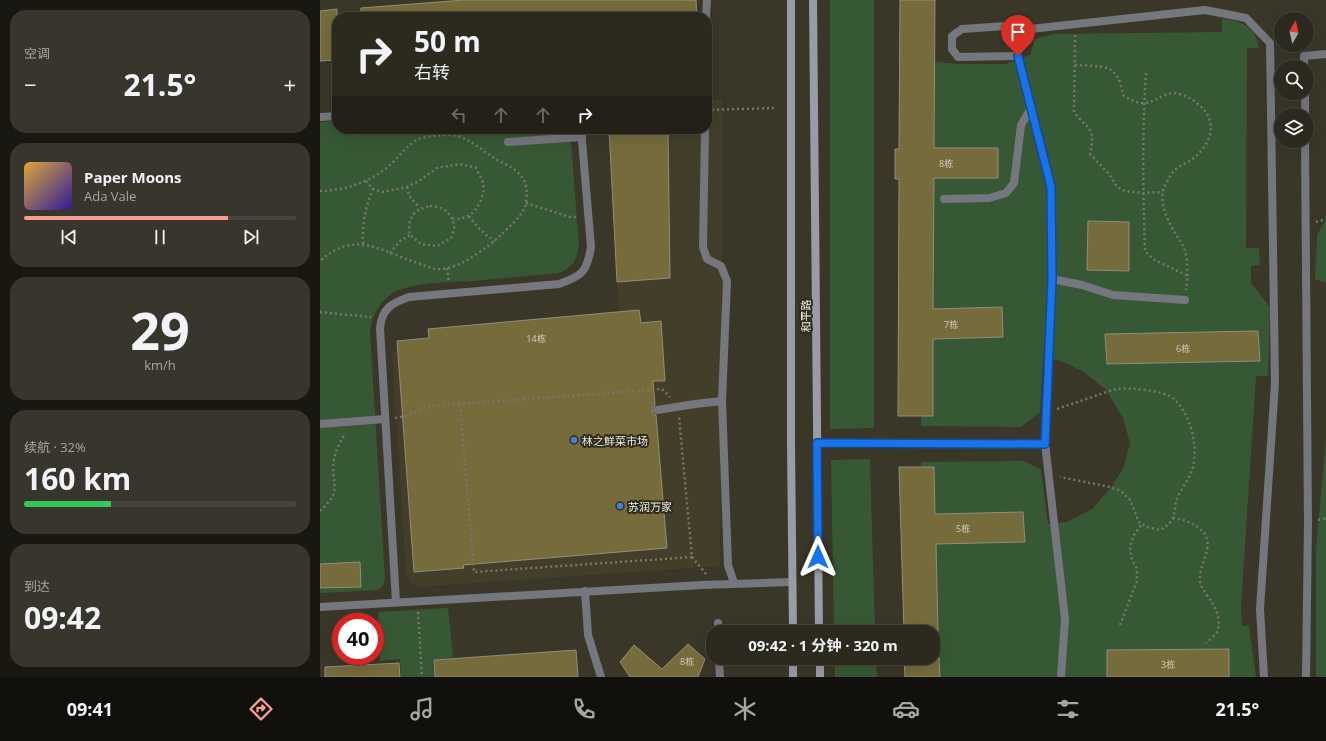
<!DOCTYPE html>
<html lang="zh">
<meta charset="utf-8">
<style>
:root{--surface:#2c291f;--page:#38352c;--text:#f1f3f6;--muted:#a6a6a4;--line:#48453d;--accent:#f59d8e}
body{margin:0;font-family:"Open Sans","Noto Sans SC",sans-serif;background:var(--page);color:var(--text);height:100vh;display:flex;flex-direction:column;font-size:15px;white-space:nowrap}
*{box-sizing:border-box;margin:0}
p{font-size:13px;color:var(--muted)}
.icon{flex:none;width:22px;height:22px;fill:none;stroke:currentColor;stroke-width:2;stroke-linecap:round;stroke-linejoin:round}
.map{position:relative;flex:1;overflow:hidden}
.drawer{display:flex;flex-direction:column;gap:10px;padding:10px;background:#181711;width:320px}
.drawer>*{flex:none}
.top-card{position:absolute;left:12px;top:12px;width:380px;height:122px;border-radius:16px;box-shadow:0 4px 16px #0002,0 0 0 1px var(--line);background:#2c291f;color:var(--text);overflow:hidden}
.needle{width:26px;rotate:8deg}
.tools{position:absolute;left:954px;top:12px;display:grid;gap:8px}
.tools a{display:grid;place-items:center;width:40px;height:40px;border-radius:50%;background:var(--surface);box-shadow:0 4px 16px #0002,0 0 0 1px var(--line);font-size:20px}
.speed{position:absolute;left:12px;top:613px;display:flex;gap:8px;font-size:20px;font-weight:700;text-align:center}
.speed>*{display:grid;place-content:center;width:52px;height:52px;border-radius:50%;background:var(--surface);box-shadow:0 4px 16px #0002,0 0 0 1px var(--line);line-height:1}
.speed .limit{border:6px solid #d22;background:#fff;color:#111}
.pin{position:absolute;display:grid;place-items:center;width:34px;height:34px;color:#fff;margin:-41px -17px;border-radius:50% 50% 50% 0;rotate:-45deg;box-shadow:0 0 4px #0007}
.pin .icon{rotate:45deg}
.me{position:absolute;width:44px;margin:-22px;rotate:0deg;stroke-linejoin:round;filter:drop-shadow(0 0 3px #0008)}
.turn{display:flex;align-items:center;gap:14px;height:84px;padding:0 16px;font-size:18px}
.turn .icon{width:52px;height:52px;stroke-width:2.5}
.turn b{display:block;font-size:28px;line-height:34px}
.lanes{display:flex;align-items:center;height:38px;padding:0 16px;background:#0003;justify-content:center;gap:20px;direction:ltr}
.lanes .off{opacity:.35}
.big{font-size:30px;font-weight:700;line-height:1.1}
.drawer .tile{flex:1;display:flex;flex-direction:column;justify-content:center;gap:6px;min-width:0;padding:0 14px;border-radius:16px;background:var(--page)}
.drawer .dial{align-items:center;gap:0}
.dial b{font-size:52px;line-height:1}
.song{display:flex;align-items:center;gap:12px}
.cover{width:48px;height:48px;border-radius:6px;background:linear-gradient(135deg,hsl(40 70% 55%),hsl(250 70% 35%))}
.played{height:4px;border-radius:2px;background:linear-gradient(90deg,var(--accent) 75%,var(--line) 75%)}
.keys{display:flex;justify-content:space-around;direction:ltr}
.heat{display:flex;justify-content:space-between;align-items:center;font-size:22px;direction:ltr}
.charge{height:6px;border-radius:3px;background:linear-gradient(90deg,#34c759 32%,var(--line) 0)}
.trip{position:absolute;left:386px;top:625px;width:234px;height:40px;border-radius:16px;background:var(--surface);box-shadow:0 4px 16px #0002,0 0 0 1px var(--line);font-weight:700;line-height:40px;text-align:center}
.tabs{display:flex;height:64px;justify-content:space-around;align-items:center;background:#12100c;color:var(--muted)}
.tabs .icon{width:28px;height:28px}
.tabs .current{color:var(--accent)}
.tabs b{font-size:18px;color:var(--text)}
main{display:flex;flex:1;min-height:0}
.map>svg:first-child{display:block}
</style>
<main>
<section class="drawer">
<div class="tile"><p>空调</p>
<div class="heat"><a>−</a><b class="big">21.5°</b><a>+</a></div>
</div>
<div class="tile">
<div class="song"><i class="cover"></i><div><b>Paper Moons</b><p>Ada Vale</p></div></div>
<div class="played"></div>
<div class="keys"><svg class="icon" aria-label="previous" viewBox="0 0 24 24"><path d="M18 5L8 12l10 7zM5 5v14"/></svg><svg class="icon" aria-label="pause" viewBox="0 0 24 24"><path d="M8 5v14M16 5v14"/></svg><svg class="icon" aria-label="next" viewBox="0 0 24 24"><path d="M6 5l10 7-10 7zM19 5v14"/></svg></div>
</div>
<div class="tile dial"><b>29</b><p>km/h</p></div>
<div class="tile"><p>续航 · 32%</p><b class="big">160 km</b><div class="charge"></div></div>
<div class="tile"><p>到达</p><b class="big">09:42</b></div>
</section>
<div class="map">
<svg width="1006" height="677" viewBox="0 0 1006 677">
<rect width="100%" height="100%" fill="#3a3729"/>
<path fill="#423e29" d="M387 100H403L400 566 98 587 90 583 86 574 72 352 300 334 290 129H387Z"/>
<g fill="#375835">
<path d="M510 0H554V428L510 429Z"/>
<path d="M902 19C914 20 929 23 935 35 937 39 938 44 939 48H927L926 248H939L940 265 931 266V283L950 307 948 376H936L921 607 922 626H929L936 677H614L613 632H611L601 462 704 461 721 470 728 524 747 522 772 509 789 490 803 469 810 443 803 418 786 390 764 372 739 360 723 359 720 412 701 427 601 426 605 61 638 64H686L710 55 715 39 733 34 902 32Z"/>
<path d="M17 121V129H250L259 246C255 261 254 267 239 273 210 276 182 278 153 281 133 282 86 282 70 295 58 304 52 316 50 331L65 580 62 587 57 590 0 593V122Z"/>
<path d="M1006 219V283L995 279 997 235Z"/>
<path d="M1006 437V677H996V549Z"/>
<path d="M550 459 555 632H514L511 460Z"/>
<path d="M128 608 133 657 113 660 114 677H81L80 659 60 661 58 612Z"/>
<path d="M515 658H556L557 677H515Z"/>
</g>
<g fill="#756b3b" stroke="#918e7d">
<path d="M144 0H376L377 17H41V8Z"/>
<path d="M580 0H615L614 148H678V178H614L613 309 682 307 683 337 613 339V416H578L579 179H575V149H579Z"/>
<path d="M17 9V60L0 61V11Z"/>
<path d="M289 129H348L350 278 297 282Z"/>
<path d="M768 221 809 222V271L767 270Z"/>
<path d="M319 310 321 323 341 321 345 381H333L335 405 332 408V410L333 414 336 415 347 548 143 565 144 568 94 572 77 341 109 338 108 329Z"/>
<path d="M938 331 940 361 787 364 785 334Z"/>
<path d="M579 467H614L615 514 703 512 705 542 616 544 618 632H584Z"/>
<path d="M40 562 41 587 0 588V564Z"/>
<path d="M368 644 385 659 378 677H310L300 662 314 645 342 669Z"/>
<path d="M909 649V677H787V650Z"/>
<path d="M256 650 258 677H115L114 660Z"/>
<path d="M584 658H619L620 677H585Z"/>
<path d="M79 663 80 677H5V667Z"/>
</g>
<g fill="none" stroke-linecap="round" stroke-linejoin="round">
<g stroke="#79766a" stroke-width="2.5" stroke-dasharray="2 3" stroke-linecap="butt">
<path d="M755 35 754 112C769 131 776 127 770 154L789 174 797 187 805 191 823 193 842 192"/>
<path d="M755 65C783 67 798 62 803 95 809 99 818 104 825 103 833 102 838 98 845 95 856 90 870 97 878 104 898 120 893 142 874 158 868 163 859 165 854 171 851 173 843 188 843 192 840 206 849 223 856 235 859 239 862 243 864 248 868 259 868 278 866 290"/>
<path d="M826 73C822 133 823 192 825 251L833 259 868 276"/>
<path d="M387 110 455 108"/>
<path d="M120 135 121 129"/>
<path d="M46 181 53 189 62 192 87 187 99 181 117 168 140 164 156 168C158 173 162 178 163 183 166 194 157 212 148 216 142 219 137 219 132 219"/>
<path d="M87 187 89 196 100 208"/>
<path d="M0 191C22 191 47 183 65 169 77 161 85 145 99 139 103 137 109 137 113 136 121 135 130 134 137 136 154 141 165 153 179 161 198 170 210 178 206 202 205 214 189 227 181 235 167 248 138 270 118 269 113 269 106 266 101 264 62 253 37 228 0 261"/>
<path d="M206 203 250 217H258"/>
<path d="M110 206C121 206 132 212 134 225 135 228 132 234 131 238L117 246 101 244 90 235C87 218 93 210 110 206Z"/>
<path d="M149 216C156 226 164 234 175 241"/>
<path d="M996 222 1006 219"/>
<path d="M43 244C42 224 45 208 53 189"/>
<path d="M70 253 80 241 90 235"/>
<path d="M127 268 129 283"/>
<path d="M0 312 51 317"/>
<path d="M140 404 154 572 372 557 359 417"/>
<path d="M737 409C751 404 764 400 778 395 784 393 791 390 798 389 810 387 846 391 854 399 871 415 878 445 873 467 870 478 864 485 859 494 851 511 860 519 840 530L827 527 819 522 810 500 801 491 790 487 740 477"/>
<path d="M75 418 85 416 110 406 342 389 350 397"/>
<path d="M0 511C24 490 10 484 14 459 15 451 21 441 25 433"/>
<path d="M853 518C863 519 870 522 879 528 900 544 875 565 881 585 883 590 888 596 891 601 897 610 901 621 897 632 895 636 889 640 886 643"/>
<path d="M998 520 1006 518"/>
<path d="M372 557 386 574"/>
<path d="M98 612 102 677"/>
<path d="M800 625 817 581V569L811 557 810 546 814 535 822 524"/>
</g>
<g stroke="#76777e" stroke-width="8">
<path d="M698 56 638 57 632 49V36L642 29 686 26 701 30"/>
<path d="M188 142 262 137"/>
<path d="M624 199 669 198 686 193 694 183 701 125 710 110"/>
<path d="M732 279 762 285 793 295 865 300"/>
<path d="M337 410 375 404 402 401"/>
<path d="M0 424 65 419"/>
</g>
<g stroke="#76777e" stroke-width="8">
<path d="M386 17 387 0"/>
<path d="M984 67V56L1006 54"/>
<path d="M985 93V115"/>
<path d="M0 117 17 116"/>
<path d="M385 129 383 247 387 259 401 266 407 281 402 401 408 565 414 583"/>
<path d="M985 141 988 523 986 677"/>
<path d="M497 443H725"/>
<path d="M265 591 268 635 281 677"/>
<path d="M76 602 60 328C62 308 72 303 89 297L239 284C262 276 267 272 271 247L261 129"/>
<path d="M0 607 382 585 472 582"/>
<path d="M398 623 399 632"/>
<path d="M399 658 400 677"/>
<path d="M741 677 745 619 725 443 732 279 731 187 698 56 701 30 885 10 926 18 950 43 955 383 940 609 944 677"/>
</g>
<g stroke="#999ba6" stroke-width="8">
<path d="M471 0V443L473 632"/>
<path d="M493 0 499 632"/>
<path d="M473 658V677"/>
<path d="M500 658V677"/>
</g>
</g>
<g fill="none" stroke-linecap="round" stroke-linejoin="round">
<defs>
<path id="route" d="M498 557 497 443 725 444 732 279 731 187 698 56"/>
</defs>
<use href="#route" stroke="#114b97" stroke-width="10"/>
<use href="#route" stroke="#1a73e8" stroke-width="7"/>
</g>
<g fill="#3f7fe0" stroke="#302d1f" stroke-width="1.5">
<circle cx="254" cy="440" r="4"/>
<circle cx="300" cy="506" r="4"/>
</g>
<g text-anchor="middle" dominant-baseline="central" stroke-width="4" stroke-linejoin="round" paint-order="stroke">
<g font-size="9" fill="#d0ccba">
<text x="626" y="163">8栋</text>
<text x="631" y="324">7栋</text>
<text x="216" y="338">14栋</text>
<text x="863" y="348">6栋</text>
<text x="643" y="528">5栋</text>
<text x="367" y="661">8栋</text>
<text x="848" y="664">3栋</text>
</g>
<g font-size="11" fill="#efede4" stroke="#302d1f">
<text transform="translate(485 316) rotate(-90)">和平路</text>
</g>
<g font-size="11" fill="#efede4" stroke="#302d1f" text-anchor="start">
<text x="262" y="440">林之鲜菜市场</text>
<text x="308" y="506">苏润万家</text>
</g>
</g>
</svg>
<div class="tools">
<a><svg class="needle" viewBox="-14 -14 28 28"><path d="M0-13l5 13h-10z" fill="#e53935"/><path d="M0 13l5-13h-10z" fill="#a6a6a4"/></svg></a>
<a><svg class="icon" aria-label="search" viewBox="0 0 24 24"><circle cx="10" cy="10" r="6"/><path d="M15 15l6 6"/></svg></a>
<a><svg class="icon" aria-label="layers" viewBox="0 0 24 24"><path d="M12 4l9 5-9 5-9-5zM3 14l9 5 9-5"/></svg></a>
</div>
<div class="speed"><div class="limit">40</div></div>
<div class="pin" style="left:698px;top:56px;background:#d93025"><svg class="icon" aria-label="arrive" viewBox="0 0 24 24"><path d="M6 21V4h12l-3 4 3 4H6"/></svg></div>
<svg class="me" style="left:498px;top:557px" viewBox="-20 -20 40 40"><path d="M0-17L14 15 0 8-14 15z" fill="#1a73e8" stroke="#fff" stroke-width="4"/></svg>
<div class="trip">09:42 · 1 分钟 · 320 m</div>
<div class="top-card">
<div class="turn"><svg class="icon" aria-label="right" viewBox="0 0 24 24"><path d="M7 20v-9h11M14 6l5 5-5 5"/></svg><div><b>50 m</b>右转</div></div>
<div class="lanes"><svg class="icon off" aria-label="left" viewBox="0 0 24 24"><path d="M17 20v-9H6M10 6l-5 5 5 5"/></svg><svg class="icon off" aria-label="ahead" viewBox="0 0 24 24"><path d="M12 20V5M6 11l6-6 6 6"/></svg><svg class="icon off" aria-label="ahead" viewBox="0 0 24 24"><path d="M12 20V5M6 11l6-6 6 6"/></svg><svg class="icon" aria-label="right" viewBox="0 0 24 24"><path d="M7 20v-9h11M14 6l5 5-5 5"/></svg></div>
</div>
</div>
</main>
<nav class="tabs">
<b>09:41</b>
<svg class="icon current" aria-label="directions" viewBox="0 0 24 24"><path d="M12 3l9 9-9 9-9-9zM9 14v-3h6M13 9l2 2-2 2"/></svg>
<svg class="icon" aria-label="music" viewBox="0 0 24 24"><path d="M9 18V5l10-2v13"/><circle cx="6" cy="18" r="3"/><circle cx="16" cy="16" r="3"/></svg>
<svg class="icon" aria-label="phone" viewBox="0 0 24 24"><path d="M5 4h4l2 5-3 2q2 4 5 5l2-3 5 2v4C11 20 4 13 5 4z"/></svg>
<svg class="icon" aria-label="climate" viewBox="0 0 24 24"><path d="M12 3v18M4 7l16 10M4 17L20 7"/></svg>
<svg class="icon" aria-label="car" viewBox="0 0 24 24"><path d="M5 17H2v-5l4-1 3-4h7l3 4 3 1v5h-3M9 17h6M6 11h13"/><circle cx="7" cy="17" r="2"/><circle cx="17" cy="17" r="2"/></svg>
<svg class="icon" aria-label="filters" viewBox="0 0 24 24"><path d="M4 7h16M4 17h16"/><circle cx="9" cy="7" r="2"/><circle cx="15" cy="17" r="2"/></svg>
<b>21.5°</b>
</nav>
